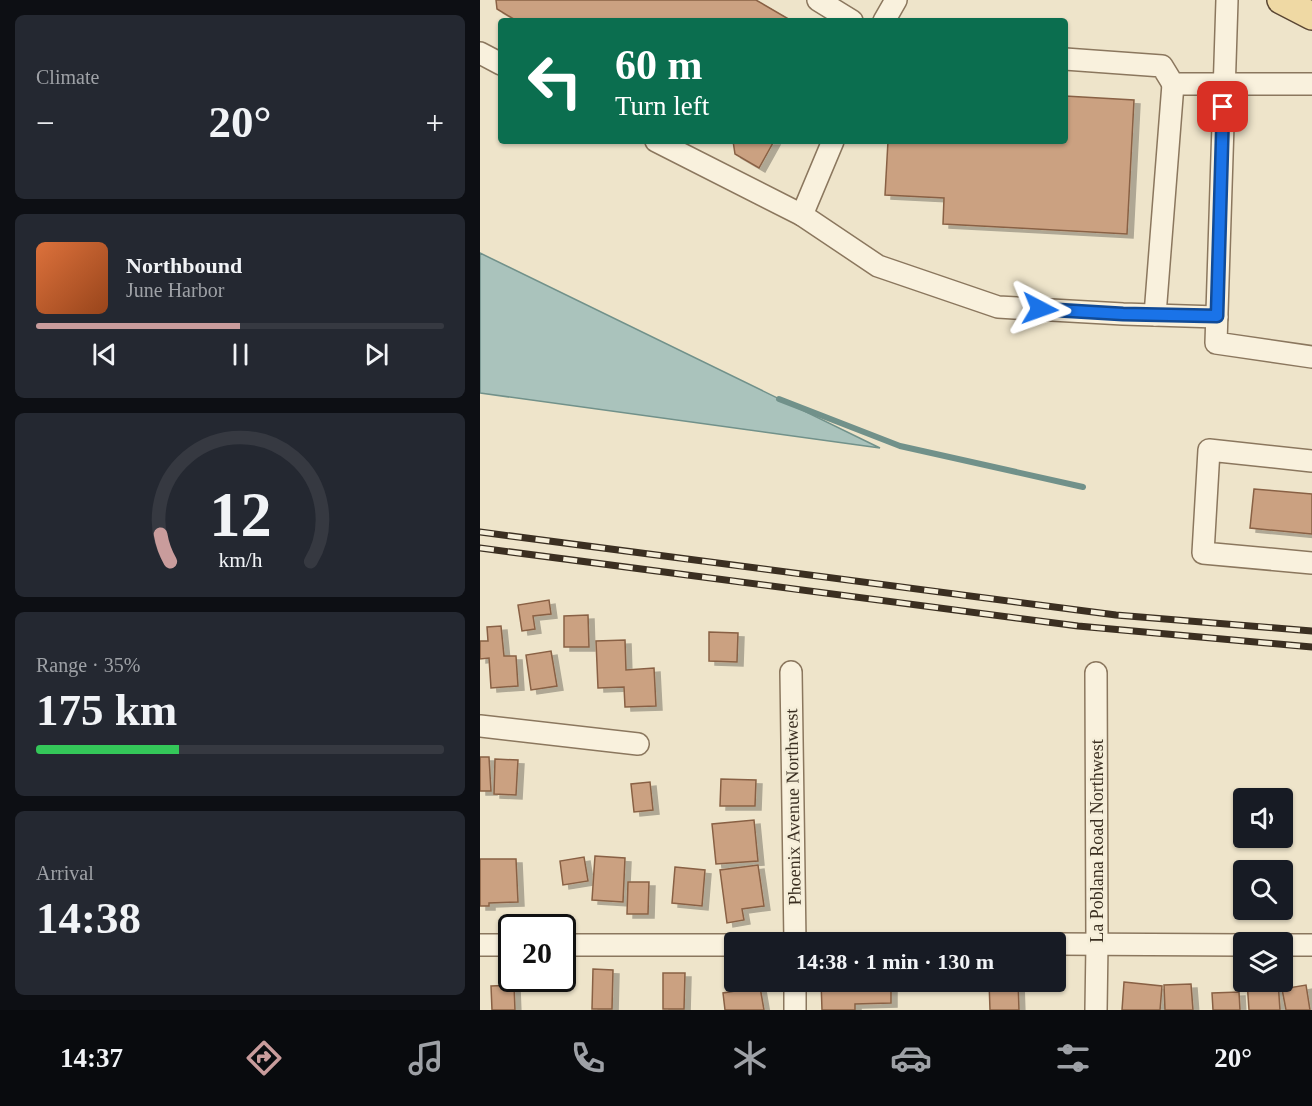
<!DOCTYPE html>
<meta charset="utf-8">
<style>
:root{--surface:#171b24;--page:#242831;--text:#f1f3f6;--muted:#9ea1a6;--line:#363941;--accent:#c99c9c}
body{margin:0;font-family:Georgia,serif;background:var(--page);color:var(--text);height:100vh;display:flex;flex-direction:column;font-size:22px;white-space:nowrap}
*{box-sizing:border-box;margin:0}
p{font-size:20px;color:var(--muted)}
.icon{flex:none;width:33px;height:33px;fill:none;stroke:currentColor;stroke-width:2;stroke-linecap:round;stroke-linejoin:round}
.map{position:relative;flex:1;overflow:hidden}
.side{display:flex;flex-direction:column;gap:15px;padding:15px;background:#0d0f14;width:480px}
.side>*{flex:none}
.top-card{position:absolute;left:18px;top:18px;width:570px;height:126px;border-radius:6px;box-shadow:0 2px 4px #0004;background:#0b6e4f;color:#fff;overflow:hidden}
.fabs{position:absolute;left:753px;top:788px;display:grid;gap:12px}
.fabs a{display:grid;place-items:center;width:60px;height:60px;border-radius:6px;background:var(--surface);box-shadow:0 2px 4px #0004;font-size:30px}
.speed{position:absolute;left:18px;top:914px;display:flex;gap:12px;font-size:30px;font-weight:700;text-align:center}
.speed>*{display:grid;place-content:center;width:78px;height:78px;border-radius:50%;background:var(--surface);box-shadow:0 2px 4px #0004;line-height:1}
.speed .limit{border:3px solid #111;border-radius:9px;background:#fff;color:#111}
.pin{position:absolute;display:grid;place-items:center;width:51px;height:51px;color:#fff;margin:-26px;border-radius:12px;box-shadow:0 3px 9px #0006}
.me{position:absolute;width:66px;margin:-33px;rotate:94deg;stroke-linejoin:round;filter:drop-shadow(0 0 4px #0008)}
.turn{display:flex;align-items:center;gap:21px;height:126px;padding:0 18px;font-size:27px}
.turn .icon{width:78px;height:78px;stroke-width:2.5}
.turn b{display:block;font-size:42px;line-height:51px}
.big{font-size:45px;font-weight:700;line-height:1.1}
.side .widget{flex:1;display:flex;flex-direction:column;justify-content:center;gap:9px;min-width:0;padding:0 21px;border-radius:9px;background:var(--page)}
.side .dial{align-items:center;gap:0}
.dial svg{height:156px;overflow:visible;fill:none;stroke:var(--line);stroke-width:7;stroke-linecap:round;text-anchor:middle}
.dial text{fill:var(--text);stroke:none}
.song{display:flex;align-items:center;gap:18px}
.cover{width:72px;height:72px;border-radius:9px;background:linear-gradient(135deg,hsl(20 70% 55%),hsl(20 70% 35%))}
.played{height:6px;border-radius:3px;background:linear-gradient(90deg,var(--accent) 50%,var(--line) 50%)}
.keys{display:flex;justify-content:space-around;direction:ltr}
.heat{display:flex;justify-content:space-between;align-items:center;font-size:33px;direction:ltr}
.charge{height:9px;border-radius:4px;background:linear-gradient(90deg,#34c759 35%,var(--line) 0)}
.trip{position:absolute;left:244px;top:932px;width:342px;height:60px;border-radius:6px;background:var(--surface);box-shadow:0 2px 4px #0004;font-weight:700;line-height:60px;text-align:center}
.dock{display:flex;height:96px;justify-content:space-around;align-items:center;background:#090b0e;color:var(--muted)}
.dock .icon{width:42px;height:42px}
.dock .on{color:var(--accent)}
.dock b{font-size:27px;color:var(--text)}
main{display:flex;flex:1;min-height:0}
.map>svg:first-child{display:block}
</style>
<main>
<section class="side">
<div class="widget"><p>Climate</p>
<div class="heat"><a>−</a><b class="big">20°</b><a>+</a></div>
</div>
<div class="widget">
<div class="song"><i class="cover"></i><div><b>Northbound</b><p>June Harbor</p></div></div>
<div class="played"></div>
<div class="keys"><svg class="icon" aria-label="previous" viewBox="0 0 24 24"><path d="M18 5L8 12l10 7zM5 5v14"/></svg><svg class="icon" aria-label="pause" viewBox="0 0 24 24"><path d="M8 5v14M16 5v14"/></svg><svg class="icon" aria-label="next" viewBox="0 0 24 24"><path d="M6 5l10 7-10 7zM19 5v14"/></svg></div>
</div>
<div class="widget dial"><svg viewBox="0 0 100 80">
<path d="M14 69A42 42 0 1 1 86 69"/>
<path d="M14 69A42 42 0 0 1 9 55" stroke="#c99c9c"/>
<text x="50" y="56" font-size="32" font-weight="700">12</text>
<text x="50" y="72" font-size="11">km/h</text>
</svg></div>
<div class="widget"><p>Range · 35%</p><b class="big">175 km</b><div class="charge"></div></div>
<div class="widget"><p>Arrival</p><b class="big">14:38</b></div>
</section>
<div class="map">
<svg width="832" height="1010" viewBox="0 0 832 1010">
<defs>
<filter id="shadow"><feDropShadow dx="6" dy="4" stdDeviation="0" flood-color="#0004"/></filter>
</defs>
<rect width="100%" height="100%" fill="#eee4ca"/>
<path fill="#aac3bc" stroke="#71918a" stroke-width="1.5" d="M0 253 400 448 0 393Z"/>
<g fill="none" stroke-linecap="round" stroke-linejoin="round">
<path stroke="#71918a" stroke-width="6" d="M299 399 420 446 603 487"/>
</g>
<g fill="#cba181" stroke="#896144" stroke-width="1.5" filter="url(#shadow)">
<path d="M16 0H276L312 21H37L17 9Z"/>
<path d="M585 96 654 100 647 234 463 224 464 198 405 195 408 141H585Z"/>
<path d="M253 141H294L279 168 255 154Z"/>
<path d="M774 489 832 494V534L770 528Z"/>
<path d="M69 600 71 614 53 616 55 629 42 631 38 605Z"/>
<path d="M108 615 109 647H84V616Z"/>
<path d="M21 626 24 656H36L38 686 11 688 9 658 0 659V641H8L7 627Z"/>
<path d="M229 632 258 633 257 662 229 661Z"/>
<path d="M145 640 146 670 174 668 176 706 145 707 144 687 118 688 116 641Z"/>
<path d="M71 651 77 686 51 690 46 655Z"/>
<path d="M0 757H9L11 791H0Z"/>
<path d="M15 759 38 760 36 795 14 794Z"/>
<path d="M241 779 276 780 275 806H240Z"/>
<path d="M170 782 173 810 154 812 151 784Z"/>
<path d="M274 820 278 861 236 864 232 824Z"/>
<path d="M115 856 145 858 143 902 112 900Z"/>
<path d="M104 857 108 881 83 885 80 861Z"/>
<path d="M0 859H36L38 902 9 903V906H0Z"/>
<path d="M278 865 284 906 262 909 264 920 247 923 240 870Z"/>
<path d="M195 867 225 870 222 906 192 903Z"/>
<path d="M148 882H169L168 914H147Z"/>
<path d="M113 969 133 970 132 1009H112Z"/>
<path d="M183 973H205L204 1009H183Z"/>
<path d="M341 981H411V1003L375 1004V1010H342Z"/>
<path d="M509 981H538L539 1010H510Z"/>
<path d="M767 981H798L800 1010H769Z"/>
<path d="M644 982 682 986 680 1010H642Z"/>
<path d="M711 984 713 1010H685L684 985Z"/>
<path d="M34 985 35 1010H12L11 986Z"/>
<path d="M826 985 830 1010H806L802 989Z"/>
<path d="M280 987 284 1010H245L243 993Z"/>
<path d="M759 992 760 1010H733L732 993Z"/>
</g>
<g fill="none" stroke-linecap="round" stroke-linejoin="round">
<defs>
<g id="minor">
<path d="M338 0 372 21"/>
<path d="M747 0 736 343 832 357"/>
<path d="M404 21 416 0"/>
<path d="M0 53 21 64"/>
<path d="M585 59 682 66 693 84H832"/>
<path d="M176 141 322 215"/>
<path d="M353 141 322 215 398 266 518 307 643 314 737 317"/>
<path d="M675 315 693 84"/>
<path d="M832 461 729 450 723 553 832 563"/>
<path d="M311 672 315 942"/>
<path d="M616 673 617 944 616 1010"/>
<path d="M0 726 158 744"/>
<path d="M576 944 764 945"/>
<path d="M0 945H32"/>
<path d="M82 945H255"/>
<path d="M802 945H832"/>
<path d="M315 981V1010"/>
</g>
<path id="major" d="M801 0 832 16"/>
</defs>
<use href="#minor" stroke="#8b775e" stroke-width="24"/>
<use href="#major" stroke="#594532" stroke-width="30"/>
<use href="#minor" stroke="#f9f1dd" stroke-width="21"/>
<use href="#major" stroke="#efd9a4" stroke-width="27"/>
<defs>
<g id="rail">
<path d="M0 532 636 615 832 631"/>
<path d="M0 548 598 626 832 647"/>
</g>
</defs>
<use href="#rail" stroke="#3b2f21" stroke-width="7"/>
<use href="#rail" stroke="#f5eed9" stroke-width="4.5" stroke-dasharray="14" stroke-linecap="butt"/>
</g>
<g fill="none" stroke-linecap="round" stroke-linejoin="round">
<defs>
<path id="route" d="M560 309 643 314 737 316 743 107"/>
</defs>
<use href="#route" stroke="#114b97" stroke-width="15"/>
<use href="#route" stroke="#1a73e8" stroke-width="10"/>
</g>
<g text-anchor="middle" dominant-baseline="central" stroke-width="5" stroke-linejoin="round" paint-order="stroke">
<g font-size="18" fill="#3b2f21" stroke="#f5eed9">
<text transform="translate(313 807) rotate(-91)">Phoenix Avenue Northwest</text>
<text transform="translate(617 841) rotate(-90)">La Poblana Road Northwest</text>
</g>
</g>
</svg>
<div class="fabs">
<a><svg class="icon" aria-label="sound" viewBox="0 0 24 24"><path d="M4 9h4l5-4v14l-5-4H4zM17 9q2 3 0 6"/></svg></a>
<a><svg class="icon" aria-label="search" viewBox="0 0 24 24"><circle cx="10" cy="10" r="6"/><path d="M15 15l6 6"/></svg></a>
<a><svg class="icon" aria-label="layers" viewBox="0 0 24 24"><path d="M12 4l9 5-9 5-9-5zM3 14l9 5 9-5"/></svg></a>
</div>
<div class="speed"><div class="limit">20</div></div>
<div class="pin" style="left:743px;top:107px;background:#d93025"><svg class="icon" aria-label="arrive" viewBox="0 0 24 24"><path d="M6 21V4h12l-3 4 3 4H6"/></svg></div>
<svg class="me" style="left:560px;top:309px" viewBox="-20 -20 40 40"><path d="M0-17L14 15 0 8-14 15z" fill="#1a73e8" stroke="#fff" stroke-width="4"/></svg>
<div class="trip">14:38 · 1 min · 130 m</div>
<div class="top-card">
<div class="turn"><svg class="icon" aria-label="left" viewBox="0 0 24 24"><path d="M17 20v-9H6M10 6l-5 5 5 5"/></svg><div><b>60 m</b>Turn left</div></div>
</div>
</div>
</main>
<nav class="dock">
<b>14:37</b>
<svg class="icon on" aria-label="directions" viewBox="0 0 24 24"><path d="M12 3l9 9-9 9-9-9zM9 14v-3h6M13 9l2 2-2 2"/></svg>
<svg class="icon" aria-label="music" viewBox="0 0 24 24"><path d="M9 18V5l10-2v13"/><circle cx="6" cy="18" r="3"/><circle cx="16" cy="16" r="3"/></svg>
<svg class="icon" aria-label="phone" viewBox="0 0 24 24"><path d="M5 4h4l2 5-3 2q2 4 5 5l2-3 5 2v4C11 20 4 13 5 4z"/></svg>
<svg class="icon" aria-label="climate" viewBox="0 0 24 24"><path d="M12 3v18M4 7l16 10M4 17L20 7"/></svg>
<svg class="icon" aria-label="car" viewBox="0 0 24 24"><path d="M5 17H2v-5l4-1 3-4h7l3 4 3 1v5h-3M9 17h6M6 11h13"/><circle cx="7" cy="17" r="2"/><circle cx="17" cy="17" r="2"/></svg>
<svg class="icon" aria-label="filters" viewBox="0 0 24 24"><path d="M4 7h16M4 17h16"/><circle cx="9" cy="7" r="2"/><circle cx="15" cy="17" r="2"/></svg>
<b>20°</b>
</nav>
